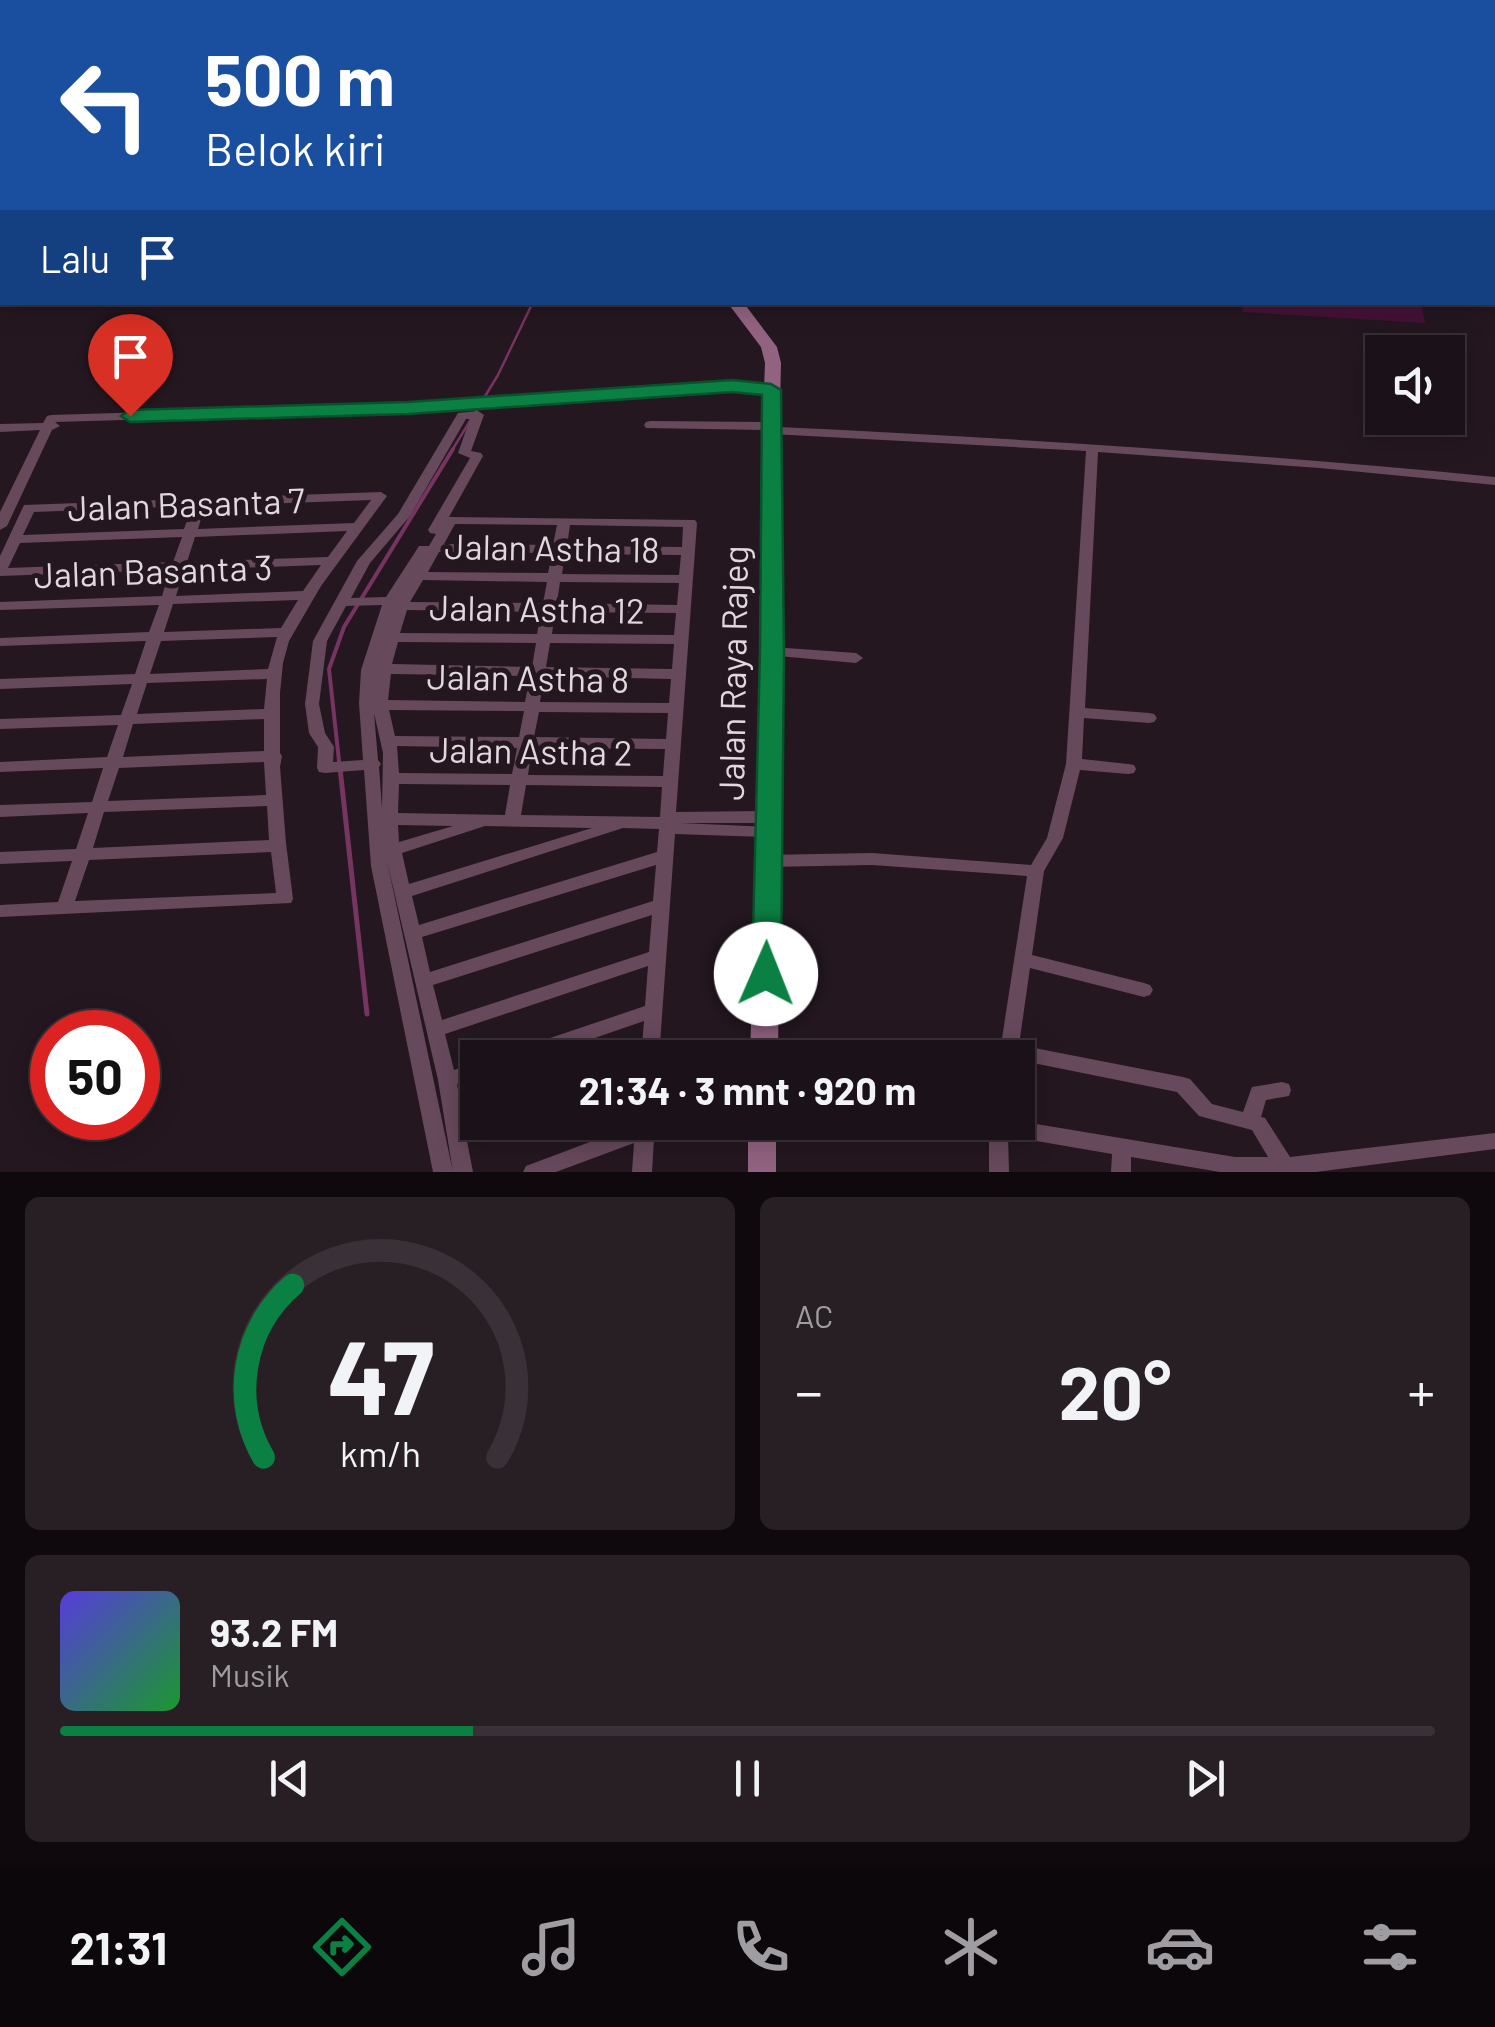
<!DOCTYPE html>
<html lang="id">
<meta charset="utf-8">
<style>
:root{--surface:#1b1118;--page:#281f25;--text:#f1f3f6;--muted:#a09da2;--line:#393137;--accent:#0b8043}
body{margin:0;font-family:Barlow,sans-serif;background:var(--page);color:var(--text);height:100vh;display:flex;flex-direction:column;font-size:38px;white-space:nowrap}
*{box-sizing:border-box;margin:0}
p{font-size:32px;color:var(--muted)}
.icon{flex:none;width:55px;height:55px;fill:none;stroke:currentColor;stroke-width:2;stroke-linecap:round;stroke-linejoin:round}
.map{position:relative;height:1172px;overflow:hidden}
.side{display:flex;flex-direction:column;gap:25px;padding:25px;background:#0f090d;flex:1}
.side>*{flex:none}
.banner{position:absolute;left:0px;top:0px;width:1495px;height:305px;box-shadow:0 5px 25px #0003,0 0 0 2px var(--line);background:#1a4fa0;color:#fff;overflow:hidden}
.buttons{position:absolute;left:1365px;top:335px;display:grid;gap:20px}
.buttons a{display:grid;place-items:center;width:100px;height:100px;border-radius:0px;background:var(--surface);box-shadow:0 5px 25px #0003,0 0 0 2px var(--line);font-size:50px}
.speed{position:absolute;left:30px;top:1010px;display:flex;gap:20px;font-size:50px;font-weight:700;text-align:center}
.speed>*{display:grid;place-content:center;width:130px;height:130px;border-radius:50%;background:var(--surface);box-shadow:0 5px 25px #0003,0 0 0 2px var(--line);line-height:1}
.speed .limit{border:15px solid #d22;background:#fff;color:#111}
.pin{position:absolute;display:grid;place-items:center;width:85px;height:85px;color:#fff;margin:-102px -42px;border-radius:50% 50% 50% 0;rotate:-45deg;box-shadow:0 0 10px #0007}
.pin .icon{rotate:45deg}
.me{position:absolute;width:110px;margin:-55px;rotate:1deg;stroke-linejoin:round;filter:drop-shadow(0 0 8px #0008)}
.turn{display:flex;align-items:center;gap:35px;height:210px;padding:0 40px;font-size:45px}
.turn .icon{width:130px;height:130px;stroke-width:2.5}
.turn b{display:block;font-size:70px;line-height:85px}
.then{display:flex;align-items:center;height:95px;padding:0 40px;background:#0003;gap:20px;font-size:38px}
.big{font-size:75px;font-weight:700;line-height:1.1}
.side .widget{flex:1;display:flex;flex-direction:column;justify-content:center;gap:15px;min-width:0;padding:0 35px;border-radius:15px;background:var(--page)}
.side .dial{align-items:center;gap:0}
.dial svg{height:260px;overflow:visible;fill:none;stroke:var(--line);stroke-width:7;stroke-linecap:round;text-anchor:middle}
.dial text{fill:var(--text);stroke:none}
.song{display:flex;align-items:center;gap:30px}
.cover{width:120px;height:120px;border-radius:15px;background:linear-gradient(135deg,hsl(250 70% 55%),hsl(130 70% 35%))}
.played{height:10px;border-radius:5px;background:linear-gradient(90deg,var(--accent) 30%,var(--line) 30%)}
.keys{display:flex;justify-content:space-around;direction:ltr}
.heat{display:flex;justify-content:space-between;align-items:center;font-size:55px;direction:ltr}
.side .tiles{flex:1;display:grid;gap:25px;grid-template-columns:1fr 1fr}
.widget:last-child{grid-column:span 2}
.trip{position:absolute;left:460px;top:1040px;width:575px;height:100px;border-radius:0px;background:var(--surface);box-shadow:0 5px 25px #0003,0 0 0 2px var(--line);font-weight:700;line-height:100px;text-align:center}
.dock{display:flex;height:160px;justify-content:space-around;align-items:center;background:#0b070a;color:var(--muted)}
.dock .icon{width:70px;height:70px}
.dock .selected{color:var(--accent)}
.dock b{font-size:45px;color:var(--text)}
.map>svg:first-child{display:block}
</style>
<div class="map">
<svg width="1495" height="1172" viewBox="0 0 1495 1172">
<rect width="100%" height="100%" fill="#241720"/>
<path fill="#451237" d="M1242 303H1421L1425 323 1243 312Z"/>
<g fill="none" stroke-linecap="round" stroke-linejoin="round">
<path stroke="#763461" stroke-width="2.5" d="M451 452 498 375 533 302"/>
<path stroke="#763461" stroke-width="4" d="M340 770 329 669 344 627 453 449"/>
<path stroke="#763461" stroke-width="5" d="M340 768 367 1014"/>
<g fill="#67495c" fill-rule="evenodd">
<path d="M176 0H186L183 2H174Z"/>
<path d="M521 0H529L530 2H522Z"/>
<path d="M782 0H790L789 2H781Z"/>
<rect x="807" y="0" width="8" height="2"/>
<path d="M835 0H843L844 2H836Z"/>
<path d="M860 0H868L869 2H861Z"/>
<rect x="886" y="0" width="8" height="2"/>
<path d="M920 0H977L980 2H917Z"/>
<path d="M1002 0H1040L1036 2H1006Z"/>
<path d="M1056 0H1064L1065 2H1057Z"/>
<path d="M1085 0H1093L1094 2H1086Z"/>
<path d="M1110 0H1118L1119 2H1111Z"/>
<path d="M1356 0H1364L1363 2H1355Z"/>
<path d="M1425 0H1437L1433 2H1422Z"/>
<path d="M1458 0H1468L1470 2H1461Z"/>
<rect x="1492" y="33" width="3" height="5"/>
<rect x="1492" y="44" width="3" height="4"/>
<path d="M0 146 2 147V153L0 152Z"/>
<rect x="1492" y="218" width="3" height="6"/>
<path d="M732 382 771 386 777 390 771 394 732 390 408 412 55 422 60 426 52 430 7 526 0 530V512L40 430 0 432V424L43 423 47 416 51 415 408 404Z"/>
<path d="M478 411 484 415 471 451 481 453 483 456 449 517 695 520 697 523 676 812 767 811 773 813 775 817 773 821 767 823H681L772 827 774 831 772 835 766 837 675 834 659 1058H641L644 1021 537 1058H504L506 1053 645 1006 648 966 445 1034 454 1070 478 1062V1078L457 1084 464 1125 478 1120V1122H504L502 1128 467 1141 473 1172H453L438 1080 387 861 453 1172H433L371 866 364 770 325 773 319 772 317 768 318 747 309 733 305 704 313 641 357 561 398 514 458 413ZM466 419H470L458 453 470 458 428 530 430 533 436 534 429 546H419L386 597 351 598 370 563 410 516ZM455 524 557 525 553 545 444 544ZM570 525 683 527 682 547 567 546ZM439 552 552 553 548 573 428 572ZM565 554 681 555 679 575 562 574ZM423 580 547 582 543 603 410 602ZM560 582 679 583 677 605 557 603ZM382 605 361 670 359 703 363 760 333 762 334 747 325 733 319 704 327 641 346 606ZM407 610 541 612 537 634 400 633ZM555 612 676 613 674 635 552 634ZM398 642 536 643 532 667 392 664ZM550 643 674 644 672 669 546 667ZM391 674 530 676 525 702 388 700ZM544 676 671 679 669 703 540 702ZM389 710 524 711 519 737 395 736ZM539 712 668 713 666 739 534 737ZM374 713 383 753 382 808 379 767 381 764 378 760ZM397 746 517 748 512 774 399 773ZM532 748 665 749 663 776 528 775ZM399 784 510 785 505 815 398 813ZM526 785 662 787 660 817 521 815ZM398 825 453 826 399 842ZM485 826 592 828 409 884 402 853ZM623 828 659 829 657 852 419 925 412 896ZM656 865 653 901 430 972 422 937ZM652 915 649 952 442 1020 433 985Z"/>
<path d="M650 421 772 422 776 423 778 427C1017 438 1256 454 1495 477V485L1320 468 1098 452 1085 708 1149 713 1154 714 1157 718 1154 722 1149 723 1084 718 1082 759 1128 764 1134 765 1136 769 1134 773 1128 774 1080 770 1063 838 1044 871 1032 955 1144 983 1150 985 1153 990 1150 995 1144 997 1030 968 1019 1045 1183 1077 1190 1079 1212 1104 1243 1112 1252 1087 1282 1082 1289 1084 1291 1090 1289 1096 1266 1100 1261 1117 1265 1118 1290 1157 1495 1133V1149L1316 1172H1220L1131 1157V1172H1111L1112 1154 1008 1136 1009 1172H989V1134L838 1130 831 1128 829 1122 1018 1121 1235 1157H1268L1252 1130 1199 1116 1177 1092 1018 1060V1058H999L1027 876 872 865 766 867 760 865 758 861 760 857 766 855 872 853 1031 865 1047 838 1066 764 1086 451 772 434 766 430 646 428 644 425 646 422Z"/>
<path d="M381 492 387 496 321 586 289 641 283 663 280 693V753L282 756 280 767 286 843 293 899 291 903 0 917V905L58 902 72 861 0 864V852L76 849 88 813 0 817V805L92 802 103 768 0 772V762L107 757 118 725 0 729V719L121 715 132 684 0 689V679L135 674 146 641 0 646V638L149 632 159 605 0 610V602L162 596 170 570 0 576V556L24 505ZM371 500 354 523 198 529 205 506ZM192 506 184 529 23 535 34 512ZM347 531 328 557 187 562 195 537ZM182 537 173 562 8 568 20 543ZM321 565 303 591 176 596 184 570ZM298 600 281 628 164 632 173 604ZM277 637 268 669 150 674 161 641ZM267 679 264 709 137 714 147 683ZM264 719V751L123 757 133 724ZM264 762 266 795 108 801 119 768ZM267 806 269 840 93 848 104 812ZM271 852 276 893 75 901 89 860Z"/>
<path d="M772 647 856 653 863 658 856 663 767 655 765 652 767 649Z"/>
<path d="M636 1122 655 1123 652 1172H632L634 1143 556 1172H523L526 1166 635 1125Z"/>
</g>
<g fill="#926381" fill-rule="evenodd">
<path d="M727 302H743L777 347 781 363 778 497 782 652 778 1058H750L762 652 760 497 765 363 761 347Z"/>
<rect x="748" y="1122" width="28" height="50"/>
</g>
</g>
<path fill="#0b8043" stroke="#07532c" stroke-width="2.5" d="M732 380 771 384 781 390 784 652 781 974 777 982 766 985 756 982 752 974 760 652 762 395 732 392 408 414 130 422 121 416 130 410 408 402Z"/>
<g text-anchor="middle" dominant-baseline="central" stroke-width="10" stroke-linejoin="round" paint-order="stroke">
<g font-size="35" fill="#e1d7dd" stroke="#241720">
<text transform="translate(186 503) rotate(-2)">Jalan Basanta 7</text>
<text transform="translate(552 547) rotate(1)">Jalan Astha 18</text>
<text transform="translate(153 570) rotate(-2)">Jalan Basanta 3</text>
<text transform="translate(537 608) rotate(1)">Jalan Astha 12</text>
<text transform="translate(732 673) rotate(-89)">Jalan Raya Rajeg</text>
<text transform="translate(528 677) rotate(1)">Jalan Astha 8</text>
<text transform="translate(531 750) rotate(1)">Jalan Astha 2</text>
</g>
</g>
</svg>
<div class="buttons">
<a><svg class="icon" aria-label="sound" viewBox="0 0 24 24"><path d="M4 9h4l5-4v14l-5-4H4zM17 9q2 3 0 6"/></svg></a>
</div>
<div class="speed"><div class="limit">50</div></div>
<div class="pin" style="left:130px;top:416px;background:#d93025"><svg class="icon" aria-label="arrive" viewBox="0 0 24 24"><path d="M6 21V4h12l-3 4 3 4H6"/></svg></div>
<svg class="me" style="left:766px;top:974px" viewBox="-20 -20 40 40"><circle r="19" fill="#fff"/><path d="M0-13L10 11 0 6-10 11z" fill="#0b8043"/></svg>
<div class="trip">21:34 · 3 mnt · 920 m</div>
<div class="banner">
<div class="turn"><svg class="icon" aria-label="left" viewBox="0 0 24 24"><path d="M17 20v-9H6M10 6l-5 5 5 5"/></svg><div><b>500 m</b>Belok kiri</div></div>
<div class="then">Lalu<svg class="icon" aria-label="arrive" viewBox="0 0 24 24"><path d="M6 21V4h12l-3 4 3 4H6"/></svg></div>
</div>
</div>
<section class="side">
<div class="tiles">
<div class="widget dial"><svg viewBox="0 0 100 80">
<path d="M14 69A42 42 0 1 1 86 69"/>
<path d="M14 69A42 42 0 0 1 23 16" stroke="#0b8043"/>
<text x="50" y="56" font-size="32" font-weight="700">47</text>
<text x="50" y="72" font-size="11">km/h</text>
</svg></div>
<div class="widget"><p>AC</p>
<div class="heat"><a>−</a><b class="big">20°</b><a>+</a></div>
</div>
<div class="widget">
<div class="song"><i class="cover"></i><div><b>93.2 FM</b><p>Musik</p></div></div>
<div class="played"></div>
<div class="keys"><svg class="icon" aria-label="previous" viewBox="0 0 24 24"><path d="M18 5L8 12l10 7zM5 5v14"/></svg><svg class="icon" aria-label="pause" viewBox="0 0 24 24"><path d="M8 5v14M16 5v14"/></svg><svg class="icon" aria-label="next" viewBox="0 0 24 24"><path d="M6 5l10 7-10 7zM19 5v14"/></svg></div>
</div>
</div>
</section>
<nav class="dock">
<b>21:31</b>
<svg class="icon selected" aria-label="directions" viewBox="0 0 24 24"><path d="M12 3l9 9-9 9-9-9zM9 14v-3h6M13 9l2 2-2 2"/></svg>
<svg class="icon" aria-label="music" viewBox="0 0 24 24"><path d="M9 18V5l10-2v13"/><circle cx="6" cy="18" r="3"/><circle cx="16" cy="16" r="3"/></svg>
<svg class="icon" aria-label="phone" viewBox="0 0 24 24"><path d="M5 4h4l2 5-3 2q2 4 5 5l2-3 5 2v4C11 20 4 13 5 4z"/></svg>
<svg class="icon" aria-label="climate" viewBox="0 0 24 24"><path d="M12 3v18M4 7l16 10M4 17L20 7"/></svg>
<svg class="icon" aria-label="car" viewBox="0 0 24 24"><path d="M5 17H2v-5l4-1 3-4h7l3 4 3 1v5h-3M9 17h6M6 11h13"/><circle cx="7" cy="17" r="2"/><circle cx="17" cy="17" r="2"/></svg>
<svg class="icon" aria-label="filters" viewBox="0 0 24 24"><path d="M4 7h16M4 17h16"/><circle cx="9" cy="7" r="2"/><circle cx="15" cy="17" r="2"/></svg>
</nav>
